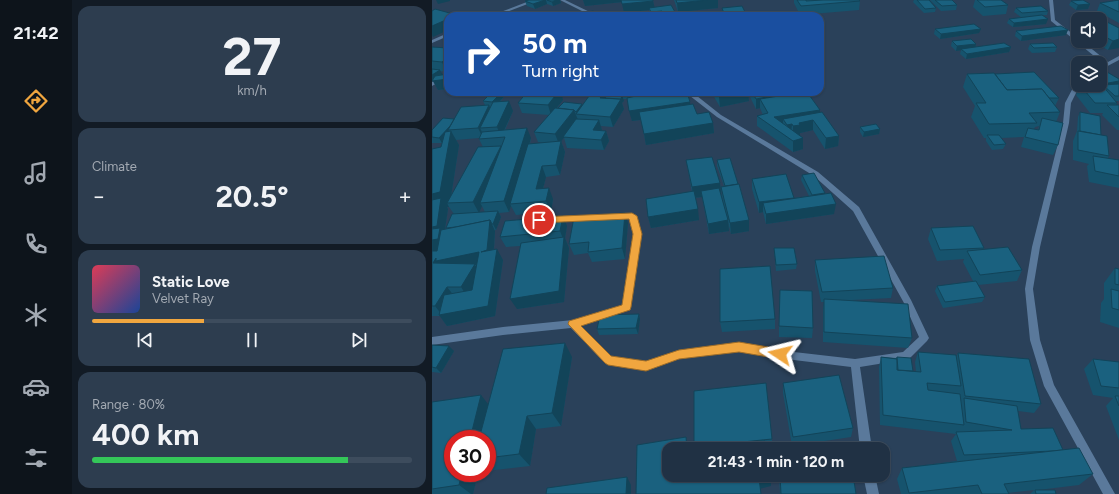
<!DOCTYPE html>
<meta charset="utf-8">
<style>
:root{--surface:#203144;--page:#2d3d4f;--text:#f1f3f6;--muted:#a2a9b2;--line:#3d4c5d;--accent:#f0a63f}
body{margin:0;font-family:Figtree,sans-serif;background:var(--page);color:var(--text);height:100vh;display:flex;flex-direction:column;font-size:15px;white-space:nowrap}
*{box-sizing:border-box;margin:0}
p{font-size:13px;color:var(--muted)}
.icon{flex:none;width:22px;height:22px;fill:none;stroke:currentColor;stroke-width:2;stroke-linecap:round;stroke-linejoin:round}
.map{position:relative;flex:1;overflow:hidden}
.drawer{display:flex;flex-direction:column;gap:6px;padding:6px;background:#121b25;width:360px}
.drawer>*{flex:none}
.banner{position:absolute;left:12px;top:12px;width:380px;height:84px;border-radius:12px;box-shadow:0 1px 3px #0004,0 0 0 1px var(--line);background:#1a4fa0;color:#fff;overflow:hidden}
.fabs{position:absolute;left:639px;top:12px;display:grid;gap:8px}
.fabs a{display:grid;place-items:center;width:36px;height:36px;border-radius:8px;background:var(--surface);box-shadow:0 1px 3px #0004,0 0 0 1px var(--line);font-size:20px}
.speed{position:absolute;left:12px;top:430px;display:flex;gap:8px;font-size:20px;font-weight:700;text-align:center}
.speed>*{display:grid;place-content:center;width:52px;height:52px;border-radius:50%;background:var(--surface);box-shadow:0 1px 3px #0004,0 0 0 1px var(--line);line-height:1}
.speed .limit{border:6px solid #d22;background:#fff;color:#111}
.pin{position:absolute;display:grid;place-items:center;width:34px;height:34px;color:#fff;margin:-17px;border:2px solid #fff;border-radius:50%;box-shadow:0 1px 4px #0007}
.me{position:absolute;width:44px;margin:-22px;rotate:280deg;stroke-linejoin:round;filter:drop-shadow(0 0 3px #0008)}
.turn{display:flex;align-items:center;gap:14px;height:84px;padding:0 12px;font-size:18px}
.turn .icon{width:52px;height:52px;stroke-width:2.5}
.turn b{display:block;font-size:28px;line-height:34px}
.big{font-size:30px;font-weight:700;line-height:1.1}
.drawer .tile{flex:1;display:flex;flex-direction:column;justify-content:center;gap:6px;min-width:0;padding:0 14px;border-radius:12px;background:var(--page)}
.drawer .dial{align-items:center;gap:0}
.dial b{font-size:52px;line-height:1}
.song{display:flex;align-items:center;gap:12px}
.cover{width:48px;height:48px;border-radius:6px;background:linear-gradient(135deg,hsl(350 70% 55%),hsl(220 70% 35%))}
.played{height:4px;border-radius:2px;background:linear-gradient(90deg,var(--accent) 35%,var(--line) 35%)}
.keys{display:flex;justify-content:space-around;direction:ltr}
.heat{display:flex;justify-content:space-between;align-items:center;font-size:22px;direction:ltr}
.charge{height:6px;border-radius:3px;background:linear-gradient(90deg,#34c759 80%,var(--line) 0)}
.trip{position:absolute;left:230px;top:442px;width:228px;height:40px;border-radius:12px;background:var(--surface);box-shadow:0 1px 3px #0004,0 0 0 1px var(--line);font-weight:700;line-height:40px;text-align:center}
main{display:flex;flex:1;min-height:0}
.menu{display:flex;flex-direction:column;width:72px;justify-content:space-around;align-items:center;background:#0d141b;color:var(--muted)}
.menu .icon{width:28px;height:28px}
.menu .active{color:var(--accent)}
.menu b{font-size:18px;color:var(--text)}
.map>svg:first-child{display:block}
</style>
<main>
<nav class="menu">
<b>21:42</b>
<svg class="icon active" aria-label="directions" viewBox="0 0 24 24"><path d="M12 3l9 9-9 9-9-9zM9 14v-3h6M13 9l2 2-2 2"/></svg>
<svg class="icon" aria-label="music" viewBox="0 0 24 24"><path d="M9 18V5l10-2v13"/><circle cx="6" cy="18" r="3"/><circle cx="16" cy="16" r="3"/></svg>
<svg class="icon" aria-label="phone" viewBox="0 0 24 24"><path d="M5 4h4l2 5-3 2q2 4 5 5l2-3 5 2v4C11 20 4 13 5 4z"/></svg>
<svg class="icon" aria-label="climate" viewBox="0 0 24 24"><path d="M12 3v18M4 7l16 10M4 17L20 7"/></svg>
<svg class="icon" aria-label="car" viewBox="0 0 24 24"><path d="M5 17H2v-5l4-1 3-4h7l3 4 3 1v5h-3M9 17h6M6 11h13"/><circle cx="7" cy="17" r="2"/><circle cx="17" cy="17" r="2"/></svg>
<svg class="icon" aria-label="filters" viewBox="0 0 24 24"><path d="M4 7h16M4 17h16"/><circle cx="9" cy="7" r="2"/><circle cx="15" cy="17" r="2"/></svg>
</nav>
<section class="drawer">
<div class="tile dial"><b>27</b><p>km/h</p></div>
<div class="tile"><p>Climate</p>
<div class="heat"><a>−</a><b class="big">20.5°</b><a>+</a></div>
</div>
<div class="tile">
<div class="song"><i class="cover"></i><div><b>Static Love</b><p>Velvet Ray</p></div></div>
<div class="played"></div>
<div class="keys"><svg class="icon" aria-label="previous" viewBox="0 0 24 24"><path d="M18 5L8 12l10 7zM5 5v14"/></svg><svg class="icon" aria-label="pause" viewBox="0 0 24 24"><path d="M8 5v14M16 5v14"/></svg><svg class="icon" aria-label="next" viewBox="0 0 24 24"><path d="M6 5l10 7-10 7zM19 5v14"/></svg></div>
</div>
<div class="tile"><p>Range · 80%</p><b class="big">400 km</b><div class="charge"></div></div>
</section>
<div class="map">
<svg width="687" height="494" viewBox="0 0 687 494">
<rect width="100%" height="100%" fill="#2a415a"/>
<g fill="none" stroke-linecap="round" stroke-linejoin="round">
<g fill="#5a799b" fill-rule="evenodd">
<path d="M100 0H106L64 16H58Z"/>
<path d="M128 0H133L166 16H160Z"/>
<path d="M617 0H621L623 20 646 38V41H650L676 62 687 56V60L668 70V66L672 64 619 21Z"/>
<path d="M16 33V36L0 43V40Z"/>
<path d="M16 73V77L0 86V82Z"/>
<path d="M646 82V85H648L639 103 637 123 608 247 601 289 608 340 622 385 683 494H671L612 386 598 340 593 289 600 247 631 123 633 103 643 84Z"/>
<path d="M253 92H260L289 115 386 172 427 207 479 300 497 338 495 341 477 359 428 367 440 449H428L419 367 362 360 307 351 247 359 214 370 173 363 139 328 71 335 0 345V337L71 327 141 320 190 305 201 234 197 219 184 220 180 217 184 214H203L209 234 198 307 197 310 148 325 179 356 214 362 247 351 307 343 362 352 423 359 471 352 487 337 472 303 421 211 382 176 285 117Z"/>
<path d="M152 215 155 216 156 218 155 220 122 223 118 220 122 217Z"/>
<path d="M431 475H443L447 494H435Z"/>
</g>
</g>
<g fill="#16536d" fill-rule="evenodd">
<path d="M97 0H128L129 3 121 6 115 4 103 9 95 6 93 1Z"/>
<path d="M151 0H221L222 7 243 12V16H231L230 15 226 16 219 15 217 10 192 13 190 2 153 6Z"/>
<path d="M242 0H286V8L246 12Z"/>
<path d="M362 0H427L428 1 427 10 368 15 362 3Z"/>
<path d="M482 0H497L504 8 503 12 492 13 481 2Z"/>
<path d="M498 0H520L525 5 524 10 509 11Z"/>
<path d="M543 0H569L576 5 574 14 551 16 541 7Z"/>
<path d="M681 0H687V23L665 11 668 3 682 1Z"/>
<path d="M639 1 658 4 656 9 644 10 637 5Z"/>
<path d="M290 8 315 16H291Z"/>
<path d="M584 8 616 11 615 15H611L614 24 581 27 575 23 577 19 589 17 582 12Z"/>
<path d="M668 20 687 28 676 50 660 41H668Z"/>
<path d="M503 29 547 33 508 39 502 34Z"/>
<path d="M584 31 634 35 589 41 583 36Z"/>
<path d="M520 41 544 44 543 47H579L577 52 534 59 528 54 529 50 524 51 519 46Z"/>
<path d="M598 44 625 47 623 52 600 53 596 49Z"/>
<path d="M0 47 16 48 14 72 8 71 10 75 16 74V89L6 90 1 81H0Z"/>
<path d="M535 74H563L627 98 623 106 628 112 624 122 626 145 621 155 589 147 592 137 569 138 574 144 571 149 560 150 554 141V138H552L539 117 543 106 531 87ZM607 126 606 130 602 129 603 127Z"/>
<path d="M668 74 687 79V101H684L685 103 684 105H687V130H685L670 115 671 113H658L644 95 648 85H668Z"/>
<path d="M95 92H135L130 97 131 100 125 108H126L150 104 151 105 159 94 158 92H200L198 97 258 104 265 114 281 123 282 133 214 145 209 120 200 121 195 99H191L192 101 190 103 192 109 181 127 169 126 170 131H174L177 141 172 150 135 148 132 138 129 141 133 152 128 175 114 177 111 189 121 199 119 212 84 215 79 206 77 212 67 213 69 217 64 230H63V231L62 250 71 260 63 316 15 326 8 316H0V149L9 147 11 142 10 143H0V130L53 105 51 101 75 93 68 102 81 111 73 130 99 138 98 144 113 143 106 142 102 132 117 115 90 113 86 103ZM47 138V139L51 147 19 197 27 145 24 140ZM50 206 53 212H47ZM15 207H17L22 214 14 228 15 229H13L16 209Z"/>
<path d="M267 92H370L407 136 406 146 393 149 381 130 368 133V135L371 149 361 152 325 126V116L331 115 328 108 324 109 316 93 317 101 288 107 281 95 280 94 269 96ZM349 93 350 96 340 97 338 94Z"/>
<path d="M648 112 669 135 677 156 676 158 687 160V188L657 182 655 166 657 164 641 160V141L645 131 646 117Z"/>
<path d="M428 127 448 129 447 134 431 137 428 132Z"/>
<path d="M254 160 288 183 289 194 294 215 290 197 289 187 292 186 285 166V160L317 231 299 234 296 222 297 231 277 234 270 197 263 198 267 220 219 228 216 217 260 192Z"/>
<path d="M370 175 393 194 402 214 334 224 331 212 327 213 320 189V179L362 198 377 196 369 180Z"/>
<path d="M196 223 193 259 160 262 156 253 142 255 137 244Z"/>
<path d="M135 226 133 238 137 248 132 302 85 309 88 246 74 247 68 237Z"/>
<path d="M499 228 552 248 551 250 590 270 585 281 546 285 553 297 550 302 511 308 503 291 505 286 541 281 531 262 532 259 505 261 496 239Z"/>
<path d="M342 248 365 264 364 269 344 271Z"/>
<path d="M383 260 461 288 459 298 420 300 480 338 476 348 391 342V309L392 302H389L383 271Z"/>
<path d="M683 268 687 269V328L668 322 669 303 672 299V283Z"/>
<path d="M207 314 208 319 206 334 167 335 165 329Z"/>
<path d="M343 319V329L290 332 288 322Z"/>
<path d="M347 326 381 328 380 338 347 337Z"/>
<path d="M0 345 22 351 9 373 0 372Z"/>
<path d="M486 352 524 357 526 353 609 404 602 413 586 411 589 429 631 450 661 474 647 485 606 490 624 494H598L602 490 576 493 577 494H469L465 479 470 468 525 461 519 441 524 434 448 425 447 367 449 357 464 358 465 357 481 371 484 372 483 362Z"/>
<path d="M140 357 129 426 104 429 98 466 55 471V439L21 473H46L41 494H0V402L56 404Z"/>
<path d="M661 359 687 362V440L674 406 681 398 661 395 652 369Z"/>
<path d="M351 383 421 428 419 437 360 446 351 393Z"/>
<path d="M340 439V448H334V449H262V447Z"/>
<path d="M347 475H421L424 494H348Z"/>
</g>
<g fill="#124459">
<path d="M4 0H18V1L6 4Z"/>
<path d="M113 0H114L115 4 103 9 101 4Z"/>
<path d="M124 0H128L129 3 121 6 120 2Z"/>
<path d="M151 0H189L190 2 153 6Z"/>
<path d="M276 0H286V8L246 12 245 3Z"/>
<path d="M221 1 223 9 217 8V10L192 13 190 4Z"/>
<path d="M658 4 656 9 644 10 646 5Z"/>
<path d="M230 11V15L220 16 219 12Z"/>
<path d="M243 12V16H231V13Z"/>
<path d="M16 19V30L1 37 0 35V26Z"/>
<path d="M616 19 614 24 581 27 582 23Z"/>
<path d="M549 29 547 33 508 39 509 34Z"/>
<path d="M636 30 634 35 589 41 590 36Z"/>
<path d="M687 39V48L676 50 681 41Z"/>
<path d="M544 44 543 48 524 51 525 46Z"/>
<path d="M579 47 577 52 534 59 535 54Z"/>
<path d="M16 57V70L14 72 10 62Z"/>
<path d="M8 70 11 75 16 79V89L6 90 1 81H0V75Z"/>
<path d="M687 81V84L671 85V84Z"/>
<path d="M70 92H75V93L63 107 60 102Z"/>
<path d="M126 92H129L131 100 119 115 116 105Z"/>
<path d="M129 92H135L131 97Z"/>
<path d="M196 92H200L198 99Z"/>
<path d="M269 92H280V94L269 96Z"/>
<path d="M314 92H316L317 101 288 107 287 97Z"/>
<path d="M334 92H349V93L334 95Z"/>
<path d="M353 92H370L369 98 353 101Z"/>
<path d="M172 93 174 100 168 98Z"/>
<path d="M190 95 192 101 190 103 192 109 181 127 178 117Z"/>
<path d="M340 96V106L328 99V108L324 109V99Z"/>
<path d="M77 101 81 111 69 137 65 127Z"/>
<path d="M258 102 259 113 200 121 197 111Z"/>
<path d="M150 104 152 109 145 114 144 112Z"/>
<path d="M57 105 61 115 48 128 52 136 51 138 46 128Z"/>
<path d="M142 110 146 120 127 144 123 134Z"/>
<path d="M388 110 387 120 381 121V130L368 133V135L361 137V126L360 124 359 134 355 135V125L351 119V126L342 117Z"/>
<path d="M25 119 16 130 18 134 10 143 7 138Z"/>
<path d="M167 120 170 130 165 139 161 130Z"/>
<path d="M281 123 282 133 214 145 212 134Z"/>
<path d="M95 128 99 138 80 204H78L79 206 77 212 72 201Z"/>
<path d="M448 129 447 134 431 137 432 132Z"/>
<path d="M19 131 27 145 18 203H15L17 207H15L16 209 12 235 13 250 0 252V194Z"/>
<path d="M174 131 177 141 172 150 169 140Z"/>
<path d="M407 136 406 146 393 149 394 138Z"/>
<path d="M371 138V149L361 152V141Z"/>
<path d="M129 141 133 152 128 175 124 165Z"/>
<path d="M69 146 73 157 48 203 50 206 47 213 41 202Z"/>
<path d="M110 166 114 177 108 200 104 189Z"/>
<path d="M288 183 289 194 269 191 270 197 261 198 260 187Z"/>
<path d="M117 188 121 199 119 212 114 201Z"/>
<path d="M393 193V198L379 201 380 195Z"/>
<path d="M362 198V208L331 203V212L327 213V202Z"/>
<path d="M404 204 402 214 334 224V214Z"/>
<path d="M266 209 267 220 219 228 216 217Z"/>
<path d="M66 211 69 217 64 230 61 224Z"/>
<path d="M193 213 196 223 193 259 190 248Z"/>
<path d="M131 216 135 226 133 238 137 248 132 302 85 309 78 299 132 241 128 231Z"/>
<path d="M58 220 63 231 61 261 49 252Z"/>
<path d="M296 220 297 231 277 234 276 224Z"/>
<path d="M317 220V231L299 234 298 223Z"/>
<path d="M65 249 71 260 63 316 15 326 7 315H10L3 306 15 287 23 297 56 306Z"/>
<path d="M47 252 54 263 43 265 49 275 36 298 29 287 1 263 4 258Z"/>
<path d="M207 314 208 319 206 334 204 328Z"/>
<path d="M133 343 140 357 129 426 120 413Z"/>
<path d="M17 346 22 351 9 373 4 368Z"/>
<path d="M49 395 60 409 53 439H38Z"/>
<path d="M95 416 104 429 98 466 87 454Z"/>
<path d="M254 437 257 449H255Z"/>
<path d="M30 473H46L41 494H39L27 485Z"/>
<path d="M339 475V486L327 489V478Z"/>
<path d="M195 477 199 485V494H194Z"/>
</g>
<g fill="#1a617f" stroke="#124459">
<path d="M97 0H113L101 4 93 1Z"/>
<path d="M115 0H124L120 2Z"/>
<path d="M189 0H221V1L190 4Z"/>
<path d="M244 0H276L245 3Z"/>
<path d="M365 0H374V1L391 0H427L428 1 369 6Z"/>
<path d="M485 0H497L504 8 493 9Z"/>
<path d="M503 0H520L525 5 510 6Z"/>
<path d="M545 0H569L576 5 553 7Z"/>
<path d="M651 0 658 4 646 5 639 1Z"/>
<path d="M687 0V12L668 3Z"/>
<path d="M239 5 243 12 231 13 230 11 219 12 217 8Z"/>
<path d="M310 6 315 16H293L290 8Z"/>
<path d="M609 6 616 11 590 13 584 8Z"/>
<path d="M3 9 25 15 24 16H16V19L0 26V11Z"/>
<path d="M161 11 169 16H141Z"/>
<path d="M285 12 288 16H276L274 13Z"/>
<path d="M268 13 271 16H256Z"/>
<path d="M225 14 226 16H212Z"/>
<path d="M610 15 616 19 582 23 577 19Z"/>
<path d="M668 20H671L687 28V39L681 41 668 34Z"/>
<path d="M542 24 549 29 509 34 503 29Z"/>
<path d="M629 26 636 30 590 36 584 31Z"/>
<path d="M539 39 544 44 525 46 520 41Z"/>
<path d="M572 43 579 47 535 54 529 49Z"/>
<path d="M621 43 625 47 602 48 598 44Z"/>
<path d="M0 47 16 48V57L10 62 0 61Z"/>
<path d="M0 69 8 70 0 75Z"/>
<path d="M602 72 627 98H617L610 89 575 90 563 74Z"/>
<path d="M675 72 687 79V81L671 84 668 82V74Z"/>
<path d="M562 73 575 90 610 89 628 112 597 113 605 123 557 124 544 103H554L535 74Z"/>
<path d="M16 74V79L0 81 3 76Z"/>
<path d="M687 84V96H683L671 85Z"/>
<path d="M648 85H670L685 103H663Z"/>
<path d="M60 92H70L60 102 51 101Z"/>
<path d="M95 92H126L116 105 86 103Z"/>
<path d="M160 92 172 93 168 98 189 99 178 117 144 114Z"/>
<path d="M203 92H255L258 102 197 111 195 98 204 96Z"/>
<path d="M284 92H314L287 97Z"/>
<path d="M320 92H337L340 96 324 99Z"/>
<path d="M372 92H375L388 110 342 117 371 138 361 141 325 116 336 113 328 99Z"/>
<path d="M175 95H190L189 99 173 98Z"/>
<path d="M77 101 65 127 48 128 61 102Z"/>
<path d="M132 102 150 104 144 112 142 110 126 108Z"/>
<path d="M261 104 265 114 277 112 281 123 212 134 207 112Z"/>
<path d="M57 105 46 128 16 130 29 107Z"/>
<path d="M675 105H687V117Z"/>
<path d="M123 108 142 110 123 134 102 132Z"/>
<path d="M390 112 407 136 394 138 381 120 367 123 368 125 361 126 360 124 355 125 351 119Z"/>
<path d="M648 112 668 116 669 135 648 131Z"/>
<path d="M11 118 22 119 18 126 7 138 0 137V130Z"/>
<path d="M610 118 631 123 626 145 593 137 596 128 607 130Z"/>
<path d="M144 119 167 120 161 130 174 131 169 140 131 137Z"/>
<path d="M444 124 448 129 432 132 428 127Z"/>
<path d="M95 128 72 201 48 203 73 137 47 139 50 132Z"/>
<path d="M19 131 8 192 0 194V149L9 147 13 132Z"/>
<path d="M646 131 675 136 677 156 646 150Z"/>
<path d="M555 135H567L574 144 562 145Z"/>
<path d="M129 141 124 165 110 166 104 189 117 188 114 201 78 204 96 144Z"/>
<path d="M69 146 41 202 15 203 46 147Z"/>
<path d="M661 156 687 160V176L663 171Z"/>
<path d="M280 157 288 183 260 187 254 160Z"/>
<path d="M298 158 306 184 293 186 285 160Z"/>
<path d="M382 173 393 193 380 195 370 175Z"/>
<path d="M354 174 362 198 327 202 320 179Z"/>
<path d="M307 184 317 220 298 223 289 187Z"/>
<path d="M287 188 296 220 276 224 269 191Z"/>
<path d="M262 191 266 209 216 217 214 199Z"/>
<path d="M399 193 404 204 334 214 331 203Z"/>
<path d="M9 198 5 226 0 227V200Z"/>
<path d="M66 211 61 224H60L58 220 24 227 14 228 20 214Z"/>
<path d="M193 213 190 248 156 252 157 242 137 244 142 217Z"/>
<path d="M131 216 128 231 68 237 73 221Z"/>
<path d="M58 220 55 250 49 252 65 249 56 306 7 315 12 295 40 290 47 252 4 261V258L1 263 43 264 29 287H15L3 306H0V251H5L9 230Z"/>
<path d="M541 226 552 248 508 250 499 228Z"/>
<path d="M8 228 6 239 0 240V229Z"/>
<path d="M132 237 127 291 78 299 89 243Z"/>
<path d="M576 247 590 270 548 275 535 251Z"/>
<path d="M342 248H362L365 264 344 265Z"/>
<path d="M452 256 461 288 390 292 383 260Z"/>
<path d="M338 266 343 319 288 322V269Z"/>
<path d="M683 268 687 269V285L683 284Z"/>
<path d="M544 281 553 297 513 302 505 286Z"/>
<path d="M679 289 687 291V310L680 308Z"/>
<path d="M348 290 380 291 381 328 347 326Z"/>
<path d="M392 299 476 304 480 338 392 332Z"/>
<path d="M207 314 204 328 165 329 168 315Z"/>
<path d="M133 343 120 413 95 416 87 454 55 458V439H47L71 349Z"/>
<path d="M0 345 17 346 4 368 0 367Z"/>
<path d="M486 352 524 355 529 386 495 383 496 390 528 394 532 425 451 415 449 357 465 359V370L489 372Z"/>
<path d="M526 353 597 359 609 404 533 396Z"/>
<path d="M465 357 479 358 481 371 466 370Z"/>
<path d="M661 359 687 362V388L669 386Z"/>
<path d="M407 375 421 428 361 437 351 383Z"/>
<path d="M334 383 340 439 262 447V391Z"/>
<path d="M49 395 38 439H21V473H30L27 485 0 489V402Z"/>
<path d="M683 396H687V406Z"/>
<path d="M532 398 585 406 589 429 621 428 631 450 620 451 532 455 524 432 580 430 534 422Z"/>
<path d="M254 437 255 449H237V475H338L327 478 329 494H204L205 445Z"/>
<path d="M333 441 334 449H286Z"/>
<path d="M647 448 661 474 572 484 577 494H550L546 485 477 493 470 468Z"/>
<path d="M348 475H421L424 494H349Z"/>
<path d="M195 477 194 494H114L115 488Z"/>
<path d="M603 490H623L624 494H604Z"/>
</g>
<path fill="#f0a63f" stroke="#9c6c29" d="M200 213 205 216 210 234 199 307 198 310 149 326 179 356 214 361 247 350 307 342 348 349 352 351 354 354 352 357 348 359 307 352 247 359 214 371 176 365 173 363 136 324 137 321 190 305 201 234 197 219 107 223 103 220 107 217Z"/>
</svg>
<div class="fabs">
<a><svg class="icon" aria-label="sound" viewBox="0 0 24 24"><path d="M4 9h4l5-4v14l-5-4H4zM17 9q2 3 0 6"/></svg></a>
<a><svg class="icon" aria-label="layers" viewBox="0 0 24 24"><path d="M12 4l9 5-9 5-9-5zM3 14l9 5 9-5"/></svg></a>
</div>
<div class="speed"><div class="limit">30</div></div>
<div class="pin" style="left:107px;top:220px;background:#d93025"><svg class="icon" aria-label="arrive" viewBox="0 0 24 24"><path d="M6 21V4h12l-3 4 3 4H6"/></svg></div>
<svg class="me" style="left:348px;top:354px" viewBox="-20 -20 40 40"><path d="M0-17L14 15 0 8-14 15z" fill="#f0a63f" stroke="#fff" stroke-width="4"/></svg>
<div class="trip">21:43 · 1 min · 120 m</div>
<div class="banner">
<div class="turn"><svg class="icon" aria-label="right" viewBox="0 0 24 24"><path d="M7 20v-9h11M14 6l5 5-5 5"/></svg><div><b>50 m</b>Turn right</div></div>
</div>
</div>
</main>
